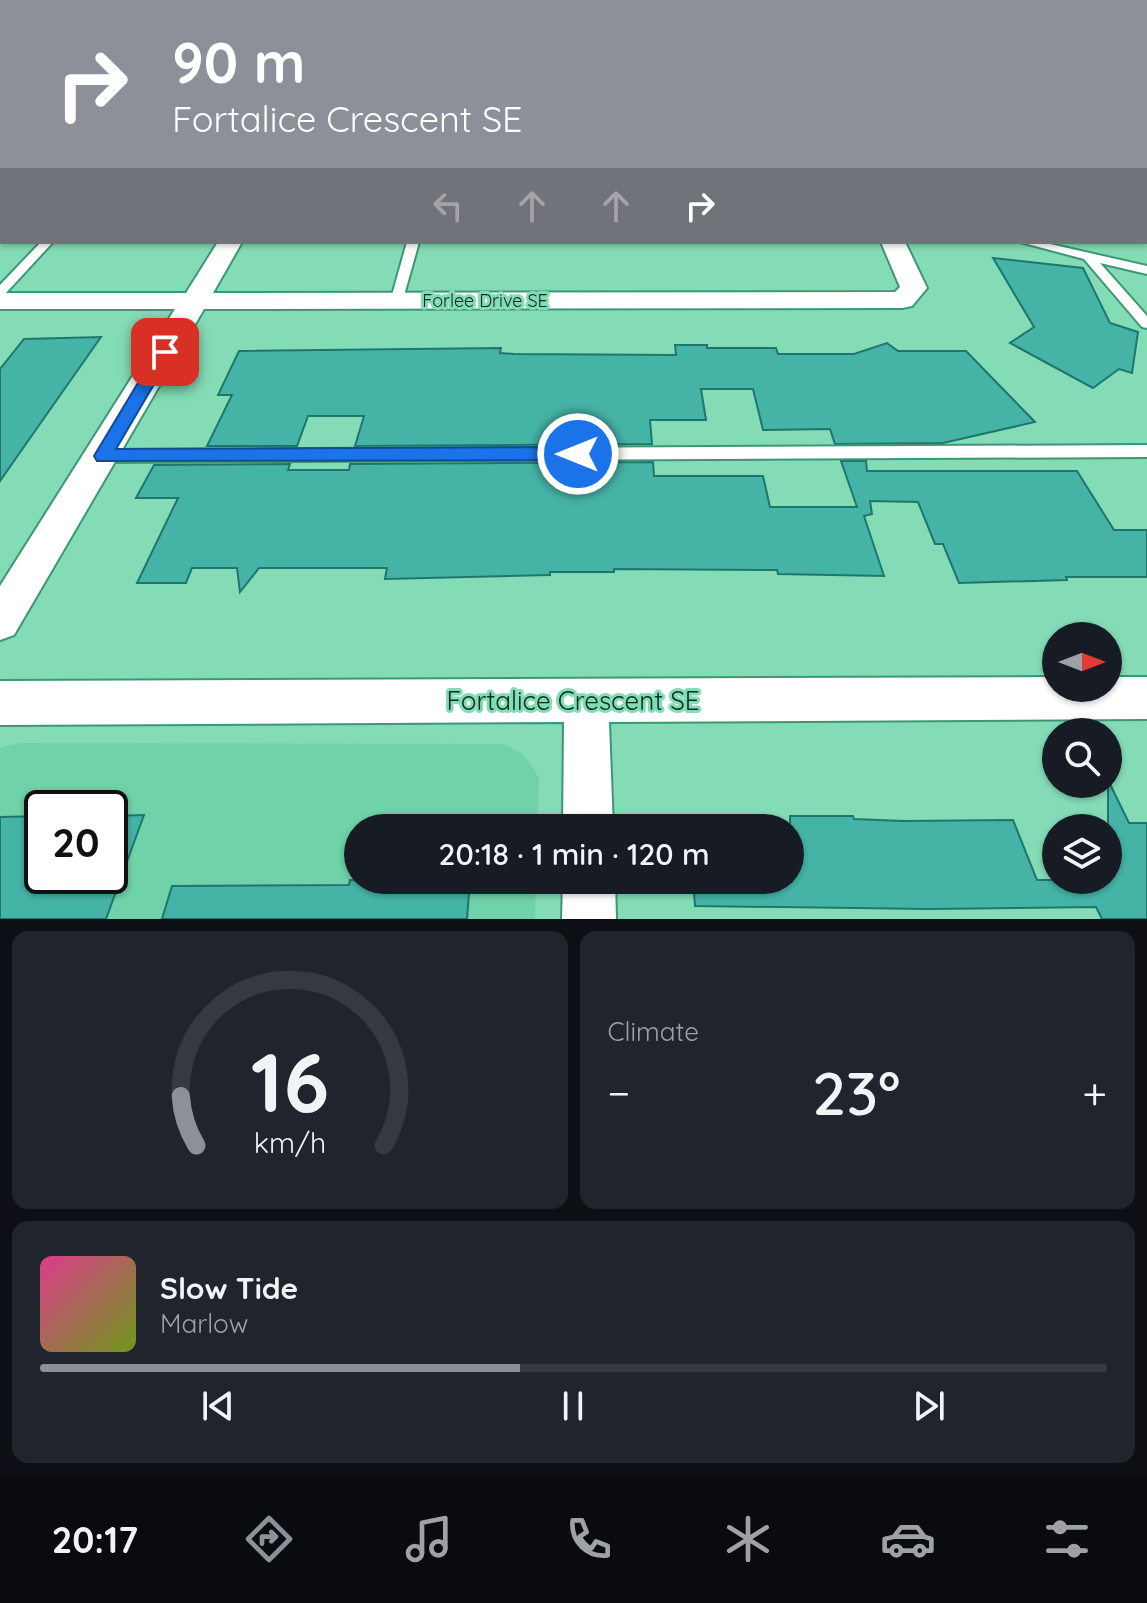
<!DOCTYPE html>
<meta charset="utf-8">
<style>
:root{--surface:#171b24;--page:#20242c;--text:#f1f3f6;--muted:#9ea1a6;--line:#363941;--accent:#8c9099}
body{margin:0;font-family:Quicksand,sans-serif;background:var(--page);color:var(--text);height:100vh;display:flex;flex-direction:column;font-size:30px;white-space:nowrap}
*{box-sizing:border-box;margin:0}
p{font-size:26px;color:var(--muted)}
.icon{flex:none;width:44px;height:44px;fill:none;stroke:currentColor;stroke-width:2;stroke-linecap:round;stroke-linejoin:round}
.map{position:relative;height:919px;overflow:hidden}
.drawer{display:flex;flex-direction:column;gap:12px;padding:12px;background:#0d0f14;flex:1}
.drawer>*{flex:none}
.top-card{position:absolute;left:0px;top:0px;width:1148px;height:244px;box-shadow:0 2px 6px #0004;background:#8c9099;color:#fff;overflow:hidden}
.needle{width:52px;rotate:90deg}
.fabs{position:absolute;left:1042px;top:622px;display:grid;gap:16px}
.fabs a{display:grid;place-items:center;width:80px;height:80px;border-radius:50%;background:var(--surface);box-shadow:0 2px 6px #0004;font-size:40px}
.speed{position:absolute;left:24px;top:790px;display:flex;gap:16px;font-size:40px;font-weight:700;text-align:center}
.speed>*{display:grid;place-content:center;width:104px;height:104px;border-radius:50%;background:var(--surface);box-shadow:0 2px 6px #0004;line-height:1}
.speed .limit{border:4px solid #111;border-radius:12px;background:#fff;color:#111}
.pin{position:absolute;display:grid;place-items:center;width:68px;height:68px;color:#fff;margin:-34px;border-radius:16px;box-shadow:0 4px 12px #0006}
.me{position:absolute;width:88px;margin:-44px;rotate:270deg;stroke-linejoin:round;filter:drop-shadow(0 0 6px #0008)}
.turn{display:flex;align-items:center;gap:28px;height:168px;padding:0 40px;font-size:36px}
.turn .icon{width:104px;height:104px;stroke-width:2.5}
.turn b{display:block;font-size:56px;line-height:68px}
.lanes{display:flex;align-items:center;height:76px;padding:0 40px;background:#0003;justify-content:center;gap:40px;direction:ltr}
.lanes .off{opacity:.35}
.big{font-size:60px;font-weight:600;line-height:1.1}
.drawer .tile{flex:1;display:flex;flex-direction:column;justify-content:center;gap:12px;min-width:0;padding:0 28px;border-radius:16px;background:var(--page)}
.drawer .dial{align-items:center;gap:0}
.dial svg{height:208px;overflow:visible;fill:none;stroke:var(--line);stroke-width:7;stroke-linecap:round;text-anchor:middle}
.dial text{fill:var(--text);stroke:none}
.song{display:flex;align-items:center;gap:24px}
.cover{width:96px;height:96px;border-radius:12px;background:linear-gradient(135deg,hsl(330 70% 55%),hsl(80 70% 35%))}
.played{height:8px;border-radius:4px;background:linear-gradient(90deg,var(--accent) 45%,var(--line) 45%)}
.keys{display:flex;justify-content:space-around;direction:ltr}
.heat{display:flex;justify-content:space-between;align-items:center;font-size:44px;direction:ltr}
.drawer .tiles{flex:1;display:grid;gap:12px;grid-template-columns:1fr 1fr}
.tile:last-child{grid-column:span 2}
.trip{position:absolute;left:344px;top:814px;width:460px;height:80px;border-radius:40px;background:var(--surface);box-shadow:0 2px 6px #0004;font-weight:600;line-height:80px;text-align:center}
.menu{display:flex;height:128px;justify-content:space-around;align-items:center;background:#090b0e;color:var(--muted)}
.menu .icon{width:56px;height:56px}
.menu .selected{color:var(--accent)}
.menu b{font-size:36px;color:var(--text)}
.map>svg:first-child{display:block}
</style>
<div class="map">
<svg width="1147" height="919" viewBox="0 0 1147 919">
<rect width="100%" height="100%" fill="#84dcb6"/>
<path fill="#6fd2a9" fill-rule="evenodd" d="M19 743 505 744 525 756 539 778 537 828H358V880H536L535 919H0V748ZM42 808H110V876H42Z"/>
<path fill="#e686be" d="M589 0H1007L589 2Z"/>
<g fill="#45b4a7" stroke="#1e766d" stroke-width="2">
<path d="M993 258 1083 268 1110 323 1138 332 1132 373 1119 369 1093 388 1010 343 1034 327Z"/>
<path d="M101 337 42 421 0 481V369L24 339Z"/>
<path d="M887 343 898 351H966L1035 422 943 443 835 444 830 429 763 430 753 389H701L706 420H650L652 444 355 446 364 416H308L297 446H207L232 395H218L239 351 501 348 500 353 514 354 676 355 675 345H707V348H776L778 354H854Z"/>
<path d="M841 461H866L867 471H1077L1114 530H1147V577H1066L1067 580 959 583 943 544H935L918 502 870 501 872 514 864 516 884 576 778 574 777 570 614 569V572H550V575L385 579 387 568H259L240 592 237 568H192L186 583H137L178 498H136L154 465 290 464 288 470H349L350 464 653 462 654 476H763L770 507H857Z"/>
<path d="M1108 780 1129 823H1147V919H1102L1096 907 928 909 695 906 693 880H790V816H853L854 819 903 821 1013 820 1037 880H1108Z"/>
<path d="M144 815 106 919H0V817L42 816V876H110V816Z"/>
<path d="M350 880H470L467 919H162L172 886 349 885Z"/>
</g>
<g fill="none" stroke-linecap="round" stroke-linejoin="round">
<defs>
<g id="service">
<path d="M41 242H53L4 295 0 296V285Z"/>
<path d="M407 242H419L403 299 397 303 391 299Z"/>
<path d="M1020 242H1041L1147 266V274L1100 263 1147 316V328L1142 327 1084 259Z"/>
<path d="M1147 445V457L103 462 95 456 103 450Z"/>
</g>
<g id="minor">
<rect x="567" y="0" width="14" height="2"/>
<path d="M1146 177 1147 178V192L1146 191Z"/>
<path d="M218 242H242L213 293 895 292 900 287 881 242H905L927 288 912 306 902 308 204 309 14 635 0 640V586L175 309H0V293H186Z"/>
<path d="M1056 677V688H1108V677H1147V719L609 722 613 828H563L564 722 0 725V681Z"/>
<path d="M563 880H615L616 919H562Z"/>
</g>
<g id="tertiary">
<path d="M155 2 158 0"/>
<path d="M0 126 2 124"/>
</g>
</defs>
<use href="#service" stroke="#3d9774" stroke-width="4"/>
<use href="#minor" stroke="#3d9774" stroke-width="4"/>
<use href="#tertiary" stroke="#3d9774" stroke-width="46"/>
<path stroke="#4d8f74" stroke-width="2" stroke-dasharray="1 3" stroke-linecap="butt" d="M34 2 37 0"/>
<use href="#service" fill="#fff" fill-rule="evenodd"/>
<use href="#minor" fill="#fff" fill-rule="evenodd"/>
<use href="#tertiary" stroke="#fff" stroke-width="42"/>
</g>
<path fill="#1a73e8" stroke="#114b97" stroke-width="2" d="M165 347 173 352 116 449 578 447 587 454 578 460 97 461 94 456 97 451 159 348Z"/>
<g text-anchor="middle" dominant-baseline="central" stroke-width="6" stroke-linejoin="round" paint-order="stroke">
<g font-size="18" fill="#062d1f" stroke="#84dcb6">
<text x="485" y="300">Forlee Drive SE</text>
</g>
<g font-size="26" fill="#062d1f" stroke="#84dcb6">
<text x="573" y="700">Fortalice Crescent SE</text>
</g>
</g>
</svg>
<div class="fabs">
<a><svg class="needle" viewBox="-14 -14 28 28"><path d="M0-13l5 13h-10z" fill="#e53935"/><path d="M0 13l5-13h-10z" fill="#9ea1a6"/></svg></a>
<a><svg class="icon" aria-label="search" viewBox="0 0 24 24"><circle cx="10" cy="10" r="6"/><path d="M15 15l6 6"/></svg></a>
<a><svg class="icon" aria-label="layers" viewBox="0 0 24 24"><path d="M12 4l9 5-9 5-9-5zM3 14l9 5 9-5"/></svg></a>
</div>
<div class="speed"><div class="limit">20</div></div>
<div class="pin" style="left:165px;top:352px;background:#d93025"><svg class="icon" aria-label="arrive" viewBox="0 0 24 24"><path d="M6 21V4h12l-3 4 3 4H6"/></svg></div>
<svg class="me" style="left:578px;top:454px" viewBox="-20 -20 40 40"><circle r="17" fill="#1a73e8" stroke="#fff" stroke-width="3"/><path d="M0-11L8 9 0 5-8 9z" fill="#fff"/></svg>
<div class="trip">20:18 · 1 min · 120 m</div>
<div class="top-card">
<div class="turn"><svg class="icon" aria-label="right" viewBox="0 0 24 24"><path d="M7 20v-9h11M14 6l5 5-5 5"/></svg><div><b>90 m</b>Fortalice Crescent SE</div></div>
<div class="lanes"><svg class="icon off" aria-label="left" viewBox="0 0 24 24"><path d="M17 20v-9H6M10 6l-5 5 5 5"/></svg><svg class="icon off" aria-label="ahead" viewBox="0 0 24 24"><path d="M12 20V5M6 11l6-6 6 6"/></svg><svg class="icon off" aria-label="ahead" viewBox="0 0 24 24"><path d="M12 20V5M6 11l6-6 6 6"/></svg><svg class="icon" aria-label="right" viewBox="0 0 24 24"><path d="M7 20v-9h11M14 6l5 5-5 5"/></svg></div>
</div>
</div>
<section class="drawer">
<div class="tiles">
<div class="tile dial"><svg viewBox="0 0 100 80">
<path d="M14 69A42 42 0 1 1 86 69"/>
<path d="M14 69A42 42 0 0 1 8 50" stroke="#8c9099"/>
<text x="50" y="56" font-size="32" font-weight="700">16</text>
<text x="50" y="72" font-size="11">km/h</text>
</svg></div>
<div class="tile"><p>Climate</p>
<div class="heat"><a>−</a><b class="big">23°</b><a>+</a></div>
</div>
<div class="tile">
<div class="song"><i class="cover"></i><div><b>Slow Tide</b><p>Marlow</p></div></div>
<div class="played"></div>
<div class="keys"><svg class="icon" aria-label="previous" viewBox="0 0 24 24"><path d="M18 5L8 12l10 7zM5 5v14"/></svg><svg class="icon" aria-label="pause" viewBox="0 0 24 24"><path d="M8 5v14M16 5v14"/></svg><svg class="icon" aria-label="next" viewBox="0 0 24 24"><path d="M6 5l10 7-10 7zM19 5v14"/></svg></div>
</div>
</div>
</section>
<nav class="menu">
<b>20:17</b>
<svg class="icon selected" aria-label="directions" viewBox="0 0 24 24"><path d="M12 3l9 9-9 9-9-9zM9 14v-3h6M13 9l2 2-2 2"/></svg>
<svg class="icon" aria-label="music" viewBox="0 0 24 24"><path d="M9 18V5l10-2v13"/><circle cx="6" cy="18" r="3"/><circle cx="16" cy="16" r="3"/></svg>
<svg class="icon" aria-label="phone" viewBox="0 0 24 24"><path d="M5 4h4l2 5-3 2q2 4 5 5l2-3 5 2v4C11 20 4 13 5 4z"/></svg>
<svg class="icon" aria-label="climate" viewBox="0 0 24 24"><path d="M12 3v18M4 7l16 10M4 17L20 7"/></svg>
<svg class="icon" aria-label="car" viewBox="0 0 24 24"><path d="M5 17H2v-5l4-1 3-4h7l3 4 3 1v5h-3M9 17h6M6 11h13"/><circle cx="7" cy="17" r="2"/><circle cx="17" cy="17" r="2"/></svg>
<svg class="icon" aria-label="filters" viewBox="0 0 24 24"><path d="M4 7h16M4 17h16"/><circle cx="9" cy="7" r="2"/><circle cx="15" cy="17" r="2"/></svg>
</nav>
